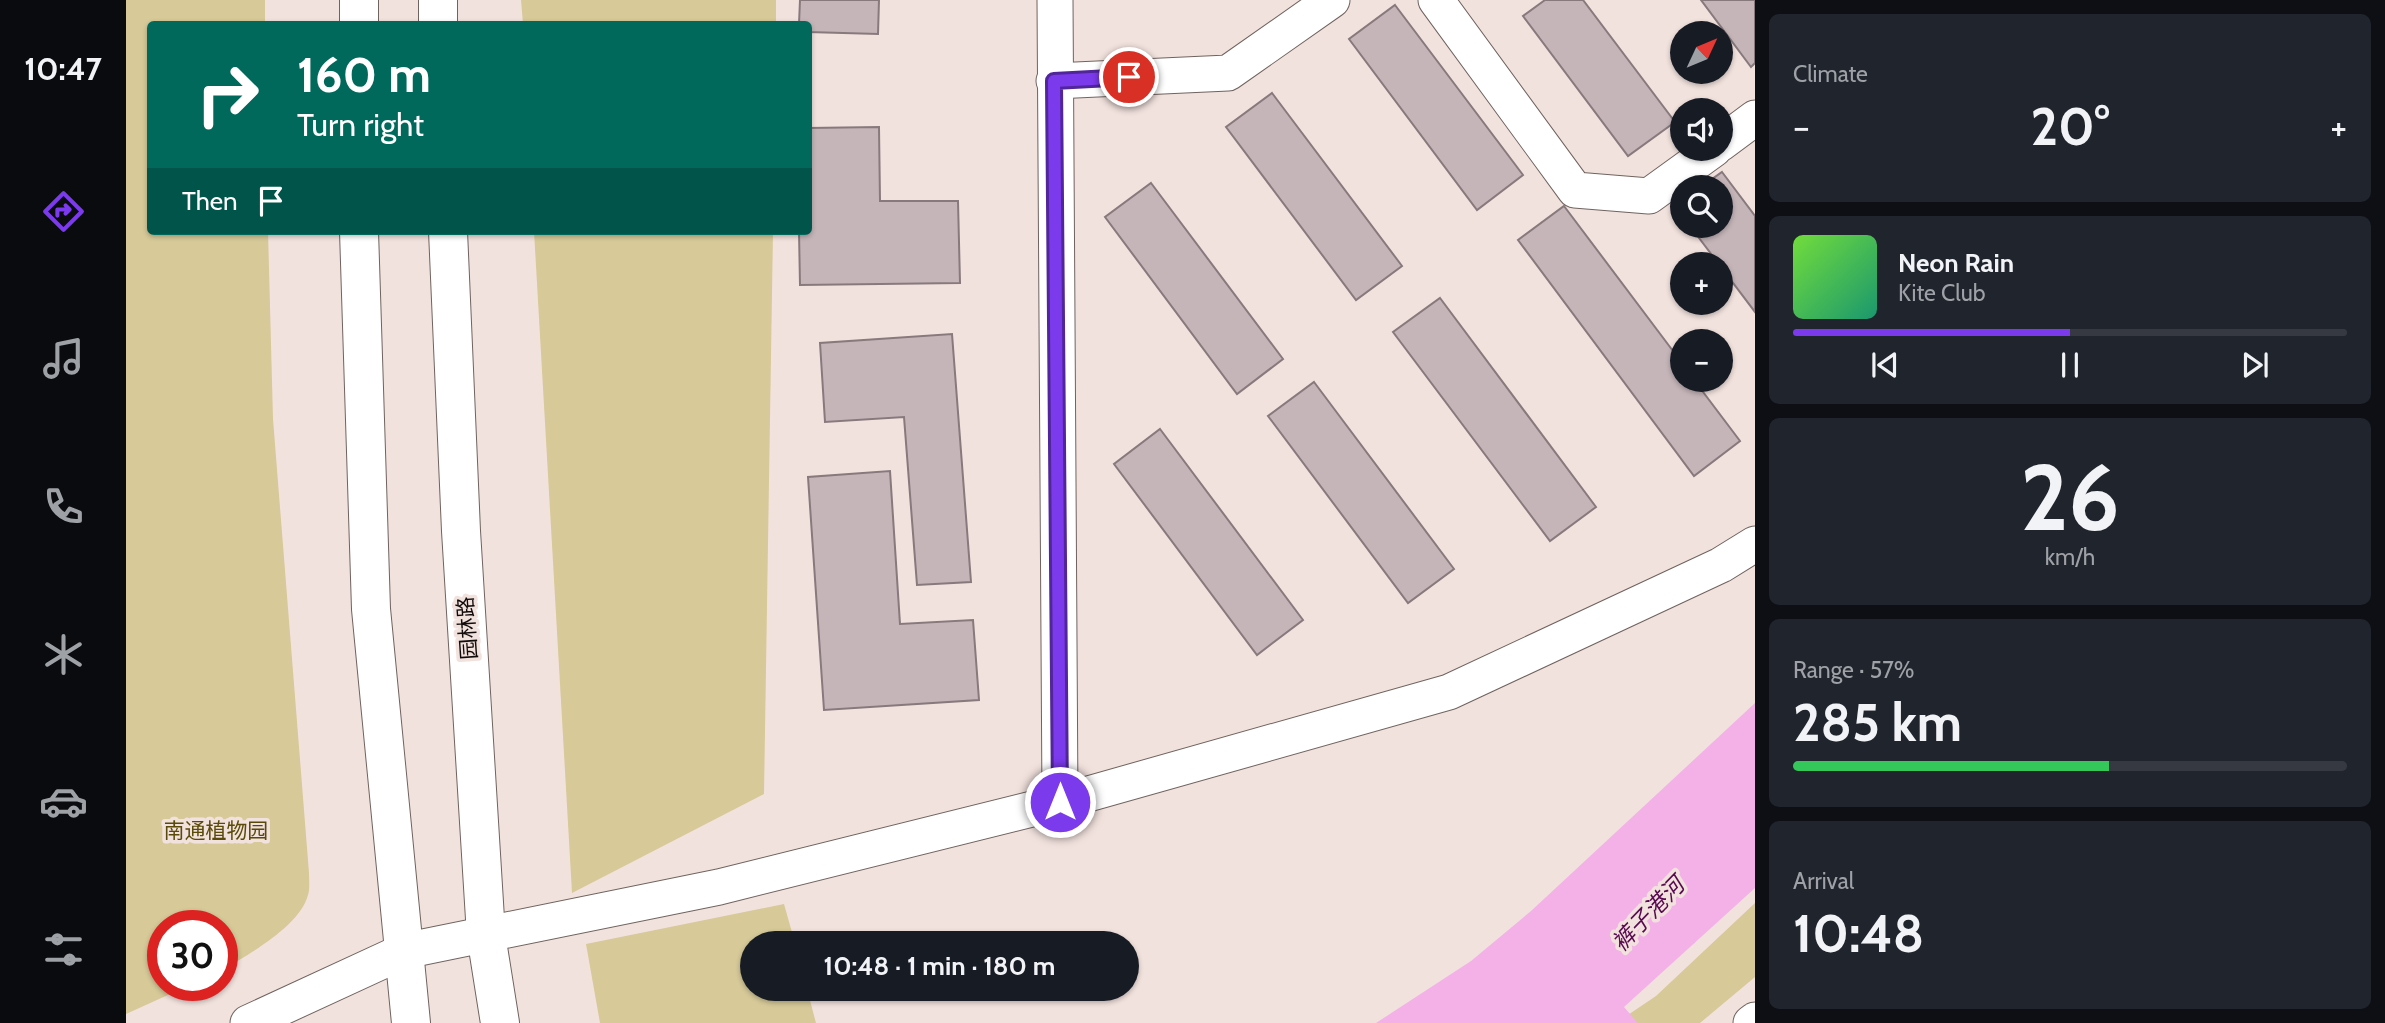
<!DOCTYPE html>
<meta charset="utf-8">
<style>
:root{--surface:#171b24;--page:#20242c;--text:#f1f3f6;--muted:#9ea1a6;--line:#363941;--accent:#7c3aed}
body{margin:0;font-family:Cabin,"Noto Sans SC",sans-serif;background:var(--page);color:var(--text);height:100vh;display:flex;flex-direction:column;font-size:26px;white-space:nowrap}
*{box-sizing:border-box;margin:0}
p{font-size:23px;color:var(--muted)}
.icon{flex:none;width:38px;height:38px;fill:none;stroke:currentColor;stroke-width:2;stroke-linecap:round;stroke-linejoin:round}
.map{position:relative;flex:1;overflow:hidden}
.panel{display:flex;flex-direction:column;gap:14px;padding:14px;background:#0d0f14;width:630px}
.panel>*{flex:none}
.top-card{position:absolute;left:21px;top:21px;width:665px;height:214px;border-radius:7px;box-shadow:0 2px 5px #0004;background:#00695c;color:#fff;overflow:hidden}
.needle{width:46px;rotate:46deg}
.controls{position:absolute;left:1544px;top:21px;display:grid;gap:14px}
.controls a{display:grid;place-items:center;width:63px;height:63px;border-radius:50%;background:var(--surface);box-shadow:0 2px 5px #0004;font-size:35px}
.speed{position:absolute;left:21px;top:910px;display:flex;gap:14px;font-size:35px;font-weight:700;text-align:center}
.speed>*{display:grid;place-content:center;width:91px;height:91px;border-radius:50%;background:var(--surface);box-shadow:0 2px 5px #0004;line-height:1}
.speed .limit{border:10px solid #d22;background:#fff;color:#111}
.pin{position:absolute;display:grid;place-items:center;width:60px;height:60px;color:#fff;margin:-30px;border:4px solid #fff;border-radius:50%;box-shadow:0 2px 7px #0007}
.me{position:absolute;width:77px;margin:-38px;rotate:0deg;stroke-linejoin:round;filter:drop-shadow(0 0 5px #0008)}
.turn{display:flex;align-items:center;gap:24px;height:147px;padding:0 35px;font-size:32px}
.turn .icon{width:91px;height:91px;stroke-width:2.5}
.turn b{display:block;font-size:49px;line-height:60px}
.then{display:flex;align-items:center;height:66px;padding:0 35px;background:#0003;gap:14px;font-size:26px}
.big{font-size:52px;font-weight:700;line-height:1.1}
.panel .tile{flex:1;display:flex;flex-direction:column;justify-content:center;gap:10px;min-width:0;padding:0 24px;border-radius:10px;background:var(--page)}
.panel .dial{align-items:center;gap:0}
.dial b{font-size:91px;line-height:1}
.song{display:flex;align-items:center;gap:21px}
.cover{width:84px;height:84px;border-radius:10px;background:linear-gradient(135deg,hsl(100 70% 55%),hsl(160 70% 35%))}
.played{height:7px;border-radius:4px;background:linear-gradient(90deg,var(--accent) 50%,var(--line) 50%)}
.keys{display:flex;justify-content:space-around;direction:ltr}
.heat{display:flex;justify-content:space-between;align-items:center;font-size:38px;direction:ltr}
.charge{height:10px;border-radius:5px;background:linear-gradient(90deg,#34c759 57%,var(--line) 0)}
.trip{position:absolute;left:614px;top:931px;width:399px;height:70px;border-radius:35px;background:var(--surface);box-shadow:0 2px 5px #0004;font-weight:700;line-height:70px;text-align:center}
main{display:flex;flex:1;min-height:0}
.menu{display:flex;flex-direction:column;width:126px;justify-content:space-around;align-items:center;background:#090b0e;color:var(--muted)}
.menu .icon{width:49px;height:49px}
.menu .current{color:var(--accent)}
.menu b{font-size:32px;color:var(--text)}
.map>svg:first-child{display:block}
</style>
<main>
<nav class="menu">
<b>10:47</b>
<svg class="icon current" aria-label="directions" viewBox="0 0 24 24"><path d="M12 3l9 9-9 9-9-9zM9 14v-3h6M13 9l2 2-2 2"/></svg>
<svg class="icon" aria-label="music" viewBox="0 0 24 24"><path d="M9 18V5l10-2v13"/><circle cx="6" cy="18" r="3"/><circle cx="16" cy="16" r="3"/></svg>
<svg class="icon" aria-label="phone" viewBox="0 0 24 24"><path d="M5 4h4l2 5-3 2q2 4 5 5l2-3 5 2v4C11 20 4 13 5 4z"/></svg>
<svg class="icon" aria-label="climate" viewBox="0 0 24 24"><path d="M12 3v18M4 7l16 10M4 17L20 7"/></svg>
<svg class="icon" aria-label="car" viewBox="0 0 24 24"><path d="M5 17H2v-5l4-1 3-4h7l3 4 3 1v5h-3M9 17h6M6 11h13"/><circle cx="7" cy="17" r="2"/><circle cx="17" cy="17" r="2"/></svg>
<svg class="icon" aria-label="filters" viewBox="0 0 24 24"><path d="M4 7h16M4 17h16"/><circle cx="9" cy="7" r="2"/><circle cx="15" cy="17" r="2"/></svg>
</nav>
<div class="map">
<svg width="1629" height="1023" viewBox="0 0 1629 1023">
<rect width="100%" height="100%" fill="#f2e2de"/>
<g fill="#d7c998">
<path d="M0 0H139V24H24V231H142L147 419 183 873C183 880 184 889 182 895 174 926 122 955 96 970V926H37V985H64L0 1014Z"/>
<path d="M395 0H650V24H397Z"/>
<path d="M408 231H647L638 794 446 893Z"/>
<path d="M1629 903V977L1574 1023H1490L1530 996Z"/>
<path d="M658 904 669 943H626V989H681L690 1023H474L460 944Z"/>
</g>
<path fill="#f3b1e8" d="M1629 703V888L1498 1007 1512 1023H1250L1345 961 1405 911Z"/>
<g fill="#c5b5b9" stroke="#88797d" stroke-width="2">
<path d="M674 0H753L752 34 682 32V24H673Z"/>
<path d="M1419 0H1457L1549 122 1502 156 1397 16Z"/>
<path d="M1575 0H1629V63L1625 67Z"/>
<path d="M1269 5 1397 175 1351 210 1223 39Z"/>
<path d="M1146 93 1276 266 1230 300 1100 127Z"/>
<path d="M753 127 754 201H832L834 283 674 285 673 231H682V128Z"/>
<path d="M1596 172 1629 216V312L1564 226H1594V187H1575Z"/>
<path d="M1025 183 1157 359 1111 394 979 217Z"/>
<path d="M1438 206 1556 363V380H1568L1614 441 1568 476 1392 240Z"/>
<path d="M1314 298 1470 507 1424 541 1267 332Z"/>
<path d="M826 334 845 582 791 585 778 417 699 422 694 343Z"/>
<path d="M1188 382 1328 569 1282 603 1142 416Z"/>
<path d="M1034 429 1177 620 1131 655 988 464Z"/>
<path d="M764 471 774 624 847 620 853 700 698 710 682 477Z"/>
</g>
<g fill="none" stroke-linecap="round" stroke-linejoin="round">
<defs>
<g id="minor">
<path d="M929 0 934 802"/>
<path d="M1310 0 1449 190 1523 196 1588 149"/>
<path d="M928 81 1102 73 1206 0"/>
<path d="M1594 144 1629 118"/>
<path d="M122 1023 278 951 593 887 934 802 1323 692 1595 565 1629 544"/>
<path d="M1625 1023 1629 1020"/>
</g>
<g id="major">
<path d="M312 0V24"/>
<path d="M233 24V0"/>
<path d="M233 231 245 609 285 1023"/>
<path d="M322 231 335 531 360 935 374 1023"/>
</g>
</defs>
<use href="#minor" stroke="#70635f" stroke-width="37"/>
<use href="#major" stroke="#70635f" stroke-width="40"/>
<use href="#minor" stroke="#fff" stroke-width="35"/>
<use href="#major" stroke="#fff" stroke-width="38"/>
</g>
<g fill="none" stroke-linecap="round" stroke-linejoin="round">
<defs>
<path id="route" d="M934 802 928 81 1003 77"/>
</defs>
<use href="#route" stroke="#51269a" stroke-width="18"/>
<use href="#route" stroke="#7c3aed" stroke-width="12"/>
</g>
<g text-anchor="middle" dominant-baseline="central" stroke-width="7" stroke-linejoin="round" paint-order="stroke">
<g font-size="21" fill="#110c0b" stroke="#f2e2de">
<text transform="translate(341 628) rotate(-94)">园林路</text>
</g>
<g font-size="21" fill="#5a4a09" stroke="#f2e2de">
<text x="90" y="830">南通植物园</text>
</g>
<g font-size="23" font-style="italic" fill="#580a50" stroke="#f2e2de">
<text transform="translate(1522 914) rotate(-46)">裤子港河</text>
</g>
</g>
</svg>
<div class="controls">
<a><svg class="needle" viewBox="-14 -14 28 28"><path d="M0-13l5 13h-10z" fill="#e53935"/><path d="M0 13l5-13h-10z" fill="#9ea1a6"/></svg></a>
<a><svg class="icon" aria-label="sound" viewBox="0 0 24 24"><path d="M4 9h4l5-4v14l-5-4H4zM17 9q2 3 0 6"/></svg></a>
<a><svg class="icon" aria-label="search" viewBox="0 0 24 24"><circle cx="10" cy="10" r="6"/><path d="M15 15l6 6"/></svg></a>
<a>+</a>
<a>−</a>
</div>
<div class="speed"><div class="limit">30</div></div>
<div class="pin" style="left:1003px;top:77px;background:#d93025"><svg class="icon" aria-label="arrive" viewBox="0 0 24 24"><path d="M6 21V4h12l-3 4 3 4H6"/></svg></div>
<svg class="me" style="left:934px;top:802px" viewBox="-20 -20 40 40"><circle r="17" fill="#7c3aed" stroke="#fff" stroke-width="3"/><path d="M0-11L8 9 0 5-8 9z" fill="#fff"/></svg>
<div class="trip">10:48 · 1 min · 180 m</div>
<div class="top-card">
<div class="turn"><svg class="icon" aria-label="right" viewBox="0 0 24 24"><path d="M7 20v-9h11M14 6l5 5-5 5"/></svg><div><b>160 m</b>Turn right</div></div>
<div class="then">Then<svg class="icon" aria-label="arrive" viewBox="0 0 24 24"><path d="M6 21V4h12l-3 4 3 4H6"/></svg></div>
</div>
</div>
<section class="panel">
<div class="tile"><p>Climate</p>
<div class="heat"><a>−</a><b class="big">20°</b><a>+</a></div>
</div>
<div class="tile">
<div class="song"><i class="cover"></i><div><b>Neon Rain</b><p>Kite Club</p></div></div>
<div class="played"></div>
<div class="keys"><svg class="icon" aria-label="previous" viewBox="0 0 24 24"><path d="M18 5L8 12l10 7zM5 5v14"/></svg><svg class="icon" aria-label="pause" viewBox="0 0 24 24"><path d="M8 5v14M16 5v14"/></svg><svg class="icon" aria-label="next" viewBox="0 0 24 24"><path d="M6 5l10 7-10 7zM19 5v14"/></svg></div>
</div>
<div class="tile dial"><b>26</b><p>km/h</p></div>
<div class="tile"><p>Range · 57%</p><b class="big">285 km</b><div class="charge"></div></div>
<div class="tile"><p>Arrival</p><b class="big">10:48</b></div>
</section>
</main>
